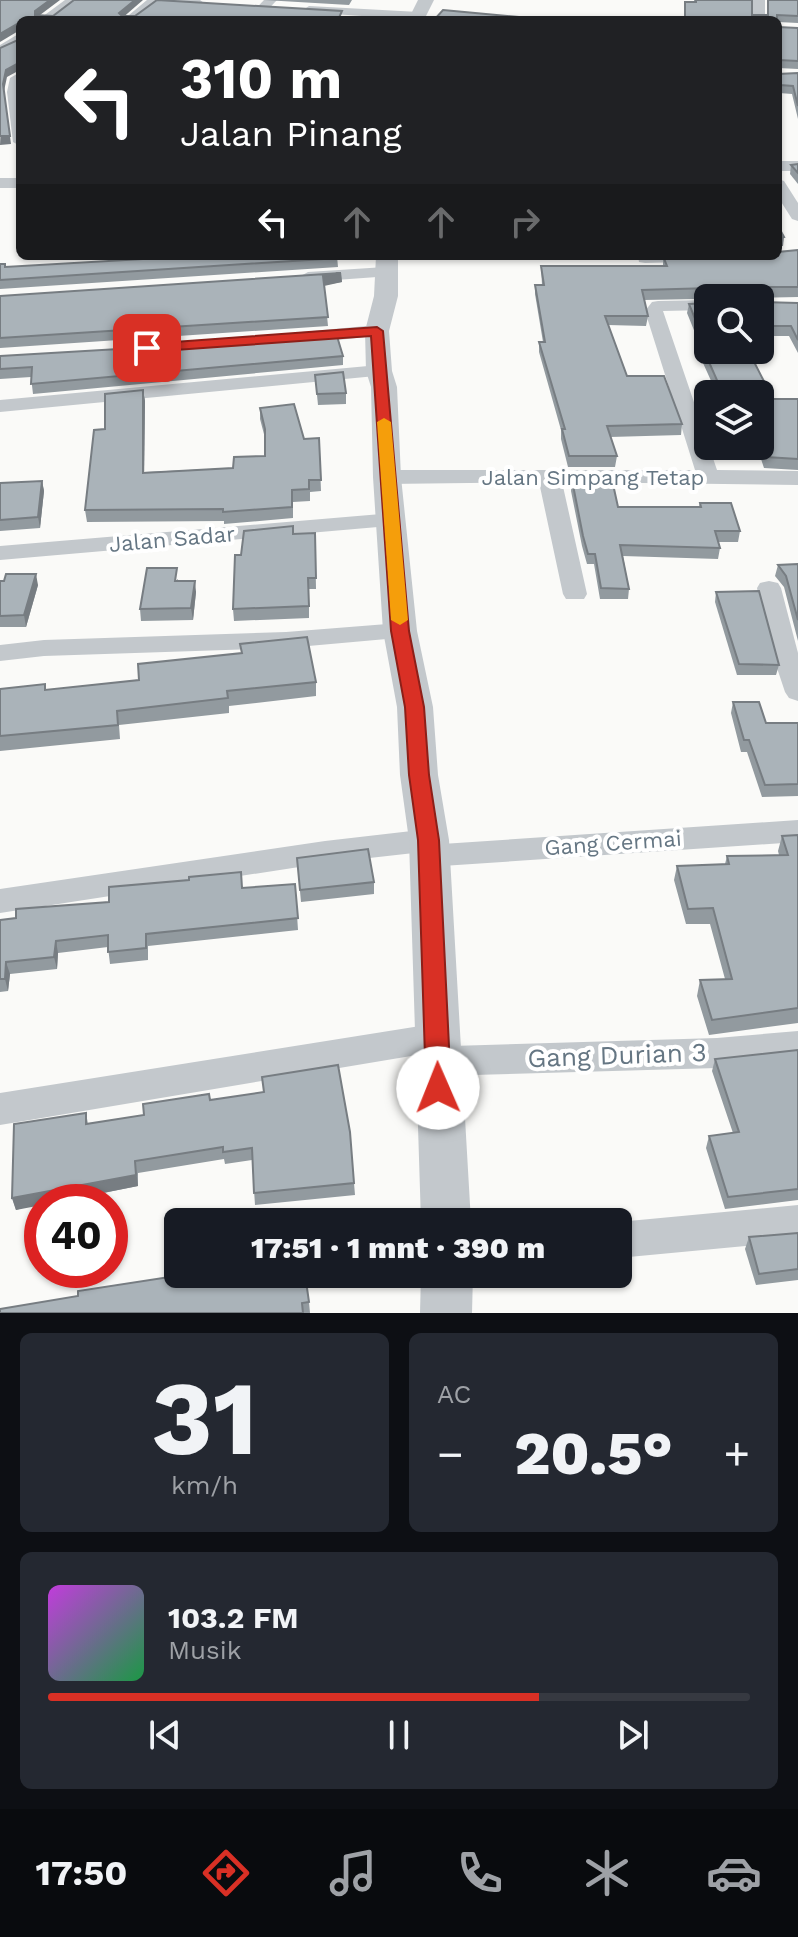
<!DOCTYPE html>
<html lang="id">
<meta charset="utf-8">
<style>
:root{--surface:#171b24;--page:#242831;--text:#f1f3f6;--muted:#9ea1a6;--line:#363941;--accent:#d93025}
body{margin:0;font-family:"Work Sans",sans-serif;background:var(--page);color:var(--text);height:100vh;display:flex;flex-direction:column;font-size:30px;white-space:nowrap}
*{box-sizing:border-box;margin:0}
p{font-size:26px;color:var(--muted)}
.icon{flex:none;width:44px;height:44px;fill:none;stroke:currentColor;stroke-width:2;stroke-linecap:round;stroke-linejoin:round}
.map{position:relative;height:1313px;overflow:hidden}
.side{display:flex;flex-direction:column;gap:20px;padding:20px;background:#0d0f14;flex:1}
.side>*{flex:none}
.guide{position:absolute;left:16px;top:16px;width:766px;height:244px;border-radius:12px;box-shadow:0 2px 6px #0004;background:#202124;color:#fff;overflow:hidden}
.fabs{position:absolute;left:694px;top:284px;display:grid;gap:16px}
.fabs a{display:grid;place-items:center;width:80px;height:80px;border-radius:12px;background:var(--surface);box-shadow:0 2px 6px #0004;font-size:40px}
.speed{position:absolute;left:24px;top:1184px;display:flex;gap:16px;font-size:40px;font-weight:700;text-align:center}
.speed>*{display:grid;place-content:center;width:104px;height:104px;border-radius:50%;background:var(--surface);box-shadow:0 2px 6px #0004;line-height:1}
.speed .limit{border:12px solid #d22;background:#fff;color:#111}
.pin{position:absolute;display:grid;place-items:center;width:68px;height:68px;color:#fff;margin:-34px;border-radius:16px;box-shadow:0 4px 12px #0006}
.me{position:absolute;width:88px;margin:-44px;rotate:359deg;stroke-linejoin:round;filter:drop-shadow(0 0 6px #0008)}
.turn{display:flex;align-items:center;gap:28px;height:168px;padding:0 32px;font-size:36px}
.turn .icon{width:104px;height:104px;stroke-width:2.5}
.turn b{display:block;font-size:56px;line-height:68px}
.lanes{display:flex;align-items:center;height:76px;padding:0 32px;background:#0003;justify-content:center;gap:40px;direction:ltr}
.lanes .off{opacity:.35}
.big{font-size:60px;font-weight:800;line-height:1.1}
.side .tile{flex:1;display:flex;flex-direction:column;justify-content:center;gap:12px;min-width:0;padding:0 28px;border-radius:12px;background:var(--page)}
.side .dial{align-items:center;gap:0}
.dial b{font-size:104px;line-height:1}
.song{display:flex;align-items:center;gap:24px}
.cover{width:96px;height:96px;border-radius:12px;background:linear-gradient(135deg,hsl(290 70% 55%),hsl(140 70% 35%))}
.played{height:8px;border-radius:4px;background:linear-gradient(90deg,var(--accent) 70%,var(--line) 70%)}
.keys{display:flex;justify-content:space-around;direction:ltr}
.heat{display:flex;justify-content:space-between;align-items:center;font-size:44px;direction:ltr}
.side .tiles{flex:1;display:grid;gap:20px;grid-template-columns:1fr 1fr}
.tile:last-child{grid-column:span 2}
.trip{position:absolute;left:164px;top:1208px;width:468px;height:80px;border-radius:12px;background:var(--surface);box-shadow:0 2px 6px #0004;font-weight:800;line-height:80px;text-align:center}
.tabs{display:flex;height:128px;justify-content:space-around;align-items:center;background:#090b0e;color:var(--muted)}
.tabs .icon{width:56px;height:56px}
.tabs .selected{color:var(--accent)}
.tabs b{font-size:36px;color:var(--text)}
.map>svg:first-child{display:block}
</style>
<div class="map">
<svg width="798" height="1313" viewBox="0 0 798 1313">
<rect width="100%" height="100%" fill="#fafaf8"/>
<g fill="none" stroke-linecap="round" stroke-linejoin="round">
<g fill="#c3c8cc" fill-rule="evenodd">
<path d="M65 0H79L52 20H38Z"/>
<path d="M147 0H200L204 3 198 6 157 4 136 20H123Z"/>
<path d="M264 0H277L258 20H245Z"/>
<rect x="753" y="0" width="12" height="20"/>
<path d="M309 6 419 12 425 16 419 20 305 12 303 10Z"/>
<path d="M20 33V43L0 55V45Z"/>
<path d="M17 74 20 75V146L13 142 7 92 10 78Z"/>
<rect x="778" y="161" width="20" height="10"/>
<rect x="0" y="178" width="20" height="10"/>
<path d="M778 179 784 181 798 203V221L792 219 778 197Z"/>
<path d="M638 256H728L719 261 645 263 639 262Z"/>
<path d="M385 267 391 268 394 272 391 276 308 282 299 277 308 272Z"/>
<path d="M708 300V310L663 311 717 470 798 471V485L562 482 587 594 584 599H566L563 594 539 482 387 484 376 477 387 470H695L645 311 652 302 658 301Z"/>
<path d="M377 325 386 331 384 335 301 344 292 338 301 332Z"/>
<path d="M379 365 386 367 389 371 386 375 0 412V400Z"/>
<path d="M393 513 401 515 404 520 401 525 0 560V546Z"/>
<path d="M769 581 778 583 781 588 798 653V701L789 698 785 692 767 638 757 588 760 583Z"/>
<path d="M400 623 409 625 413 631 409 637 286 648 44 656 0 661V645L44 640 286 632Z"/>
<path d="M798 820V842L427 867 416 864 412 856 414 853 325 863 0 913V889L325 841 429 829 440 832 444 840 442 844Z"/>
<path d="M439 1023 451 1027 456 1037 452 1046 717 1038 798 1031V1059L717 1068 437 1076 425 1071 420 1061 423 1054 0 1125V1093Z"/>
<path d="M798 1205V1241L618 1258V1222Z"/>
</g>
<g fill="#c3c8cc" fill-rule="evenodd">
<path d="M418 0H434L424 20H408Z"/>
<path d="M376 256H398V296L389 331 392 371 397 387 401 477 417 631 433 707 438 775 449 840 471 1222H421L409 840 400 775 397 707 383 631 373 477 371 387 366 371 365 331 374 296Z"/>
<path d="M421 1274H473L472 1313H420Z"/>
</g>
</g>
<g fill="#929a9f">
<path d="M264 0H352L349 5Z"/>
<path d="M694 0H752V15H767V0H798V23L778 22V20H684L685 2H694Z"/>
<path d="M778 27 798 28V69L778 68Z"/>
<path d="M798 73V119L792 94 779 93 778 90V74Z"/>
<path d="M798 164V184L790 174 791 165Z"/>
<path d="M798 250V297L644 300 648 316 646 326 608 325 627 376 682 424 681 435 610 437 617 456 615 467H568L561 439V430L539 352V342H543L535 294V285H542L541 266H663V256L780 253Z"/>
<path d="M337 256 338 267 0 289V264L6 267Z"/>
<path d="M341 273 342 282 324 285 328 326 0 348V296Z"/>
<path d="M760 302 798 303V353L789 336H760Z"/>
<path d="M689 304 773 399H798V470L764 468 761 459H723L719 446H760V394H717L703 363 704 355 687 313Z"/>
<path d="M0 356H343V365L33 394 31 377 0 379Z"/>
<path d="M315 375 346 393V404L318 405Z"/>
<path d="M143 390 145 401 144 472 233 468 265 456V438L260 419V408L304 439 319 438 321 491 310 492V501L293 502V518L224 524V521L87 522 85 510 105 429Z"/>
<path d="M702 401H708V434L700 412Z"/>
<path d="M574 475 618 507H699L700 503 740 531 738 542H718L720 548 718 559 623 556 629 589 628 599H600L594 564H587L582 546 571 491 572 480H574Z"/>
<path d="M42 481 44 491 40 528 0 531V483Z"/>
<path d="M315 533 316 589H309V618L234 621 233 609 241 555 293 534Z"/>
<path d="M798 564V641L784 587 775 576 778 565Z"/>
<path d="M178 579V581L196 592 193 620 141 621 140 609Z"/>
<path d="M0 581 38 585 26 627H0Z"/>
<path d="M716 592 779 665 776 675H737L715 602Z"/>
<path d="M316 682V696L229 706V713L119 725 120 739 0 751V689L46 690Z"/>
<path d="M733 702 766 723H798V796L762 797 747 752H741L731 713Z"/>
<path d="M798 835V1023L709 1035 697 996 700 980 725 979 710 924H686L674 880 677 866 725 864 727 856 779 855 778 851 782 836Z"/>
<path d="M297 858 374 882V894L301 902Z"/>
<path d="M295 884 298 930 148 946V960L110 964 108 947 58 953 57 969 10 974 8 991 0 992V920L16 918 109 902Z"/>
<path d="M798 1050V1200L725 1209 706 1148 709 1136 733 1133 712 1071 715 1059Z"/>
<path d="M210 1100 354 1183 355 1195 255 1205 252 1160 225 1164 224 1159 138 1173V1186L58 1202H42L16 1210 12 1198 86 1113 88 1124 144 1115Z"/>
<path d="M798 1233V1280L756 1285 745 1249 749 1237Z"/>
<path d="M309 1302 310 1313H0Z"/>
</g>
<g fill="#777d82">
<path d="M50 0H60L36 18 35 20V11Z"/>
<path d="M135 0H143L120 20 119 13Z"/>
<path d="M19 23 20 30 0 42V34Z"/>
<path d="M17 64 18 71 7 77 4 91 11 144 0 145 3 84 6 70Z"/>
<path d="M784 237 783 246 778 247V238Z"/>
<path d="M341 273 342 282 324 286 323 276Z"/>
<path d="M143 390 145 401 144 484 143 473Z"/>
<path d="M42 481 44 491 40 528 38 517Z"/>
<path d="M36 574 38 585 26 627 24 615Z"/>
<path d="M195 581 196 592 193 620 191 608Z"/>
<path d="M56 941 58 953 57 969 54 957Z"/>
<path d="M6 962 10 974 8 991 5 979Z"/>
<path d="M135 1161 138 1186 58 1202H42V1205L16 1210 12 1198Z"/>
</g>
<g fill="#aab3b9" stroke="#777d82" stroke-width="2">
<path d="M0 0H50L35 11V15L53 16 74 0H135L119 13 122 16H135L157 0 342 11 338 20H20V32L19 23 0 34Z"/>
<path d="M696 0H752V15H768V0H798V16L777 15V20H685V2H696Z"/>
<path d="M443 10 552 20H434Z"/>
<path d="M778 27 798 28V61L779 60 778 63Z"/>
<path d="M20 39V66L17 64 6 70 3 84 10 136H0V48Z"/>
<path d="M798 73V106L793 86 780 85 778 76V74Z"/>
<path d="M798 164V173L791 165Z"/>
<path d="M778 226 784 237 778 238Z"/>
<path d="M798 250V287H762L759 290V298H712L711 288 642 290 648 316H605L627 376H664L682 424 607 426 617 456H569L562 429H565L539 342H545L535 285H544L541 266H667L663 256H778V252Z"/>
<path d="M195 256H337L338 258 0 280V264H5V267Z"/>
<path d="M341 273 323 276 328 317 0 338V296Z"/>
<path d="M760 302 798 303V340L791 326H760Z"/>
<path d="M708 303V350H748L773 399H798V459L766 457 763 449H725L724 446H760V394H723L705 353H709L689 304Z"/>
<path d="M336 333 343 356 31 384 32 367 0 369V356L238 342Z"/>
<path d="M343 372 346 393 317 394 315 375Z"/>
<path d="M143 390V473L233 468 234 457 265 456V429L260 408 294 404 304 439 319 438 321 480H309V489L292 490V507L223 512V509L85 510 94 430 105 429V394Z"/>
<path d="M702 401H708V419Z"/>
<path d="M574 475H611L618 507H701L700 503H731L740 531H715L720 548 620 545 629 589 601 588 595 554H588L583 536 572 480H576Z"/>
<path d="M42 481 38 517 0 520V483Z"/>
<path d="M293 526V534L315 533 316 578H308L309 606 233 609 235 555H241L244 531Z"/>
<path d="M798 564V620L786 576 778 565Z"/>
<path d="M147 568H177L175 581H195L191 608 140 609Z"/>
<path d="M6 574H36L24 615 0 616V581H4Z"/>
<path d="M759 591 779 665 739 664 716 592Z"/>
<path d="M307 637 316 682 227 691 228 698 117 711 118 725 0 736V689L45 684V690L139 680 138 664 242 653 240 644Z"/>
<path d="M733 702H759L766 723H798V784L765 785 749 740H744Z"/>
<path d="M798 835V1008L712 1020 700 980 732 979 713 908 688 909 677 866 729 864 727 856 788 855 782 836Z"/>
<path d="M368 849 374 882 300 890 297 858Z"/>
<path d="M241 872 242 888 295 884 298 918 146 934V948L108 952V935L56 941 54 957 6 962 5 979H0V920L16 918V909L109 902V887L189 880V877Z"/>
<path d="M798 1050V1189L728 1197 709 1136 739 1132 715 1059Z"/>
<path d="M338 1065 350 1132 354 1183 254 1193 252 1148 223 1152V1147L135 1161 136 1175 12 1198 14 1124 86 1113V1124L144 1115 143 1104 209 1094 210 1100 264 1092 262 1077Z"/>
<path d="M798 1233V1269L759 1274 749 1237Z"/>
<path d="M189 1274H305L309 1302 302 1303 303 1313H0V1309L78 1296V1291Z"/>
</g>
<path fill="#d93025" stroke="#8d1f18" stroke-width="2" d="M377 327 383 331 409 631 424 707 429 775 439 840 451 1088 447 1095 438 1098 429 1095 426 1088 418 840 409 775 405 707 391 631 371 336 147 352 140 348 147 344Z"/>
<path fill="#f59e0b" d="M384 418 391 422 408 620 400 625 391 620 377 422Z"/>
<g text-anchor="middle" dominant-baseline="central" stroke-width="8" stroke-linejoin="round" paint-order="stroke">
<g font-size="22" fill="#657683" stroke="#fff">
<text x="593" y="477">Jalan Simpang Tetap</text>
<text transform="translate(172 539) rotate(-5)">Jalan Sadar</text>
<text transform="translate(613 843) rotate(-4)">Gang Cermai</text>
</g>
<g font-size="26" fill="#657683" stroke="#fff">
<text transform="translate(617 1055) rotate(-2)">Gang Durian 3</text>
</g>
</g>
</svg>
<div class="fabs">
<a><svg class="icon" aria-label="search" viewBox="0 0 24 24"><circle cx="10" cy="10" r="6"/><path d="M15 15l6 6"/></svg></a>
<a><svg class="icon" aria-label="layers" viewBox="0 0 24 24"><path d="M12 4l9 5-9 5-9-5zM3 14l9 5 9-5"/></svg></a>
</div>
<div class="speed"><div class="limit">40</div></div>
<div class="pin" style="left:147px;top:348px;background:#d93025"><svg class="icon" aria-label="arrive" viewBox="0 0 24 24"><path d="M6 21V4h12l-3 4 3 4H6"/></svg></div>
<svg class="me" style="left:438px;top:1088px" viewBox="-20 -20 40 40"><circle r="19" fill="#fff"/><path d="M0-13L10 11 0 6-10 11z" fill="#d93025"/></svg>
<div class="trip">17:51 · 1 mnt · 390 m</div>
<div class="guide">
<div class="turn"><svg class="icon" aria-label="left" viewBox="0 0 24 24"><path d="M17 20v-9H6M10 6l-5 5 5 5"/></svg><div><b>310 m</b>Jalan Pinang</div></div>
<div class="lanes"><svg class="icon" aria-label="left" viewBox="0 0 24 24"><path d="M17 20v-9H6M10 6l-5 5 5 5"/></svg><svg class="icon off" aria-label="ahead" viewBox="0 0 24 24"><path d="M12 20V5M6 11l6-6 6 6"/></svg><svg class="icon off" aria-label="ahead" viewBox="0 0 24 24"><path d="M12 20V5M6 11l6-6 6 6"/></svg><svg class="icon off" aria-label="right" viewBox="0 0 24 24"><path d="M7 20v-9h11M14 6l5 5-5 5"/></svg></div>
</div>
</div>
<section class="side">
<div class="tiles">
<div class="tile dial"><b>31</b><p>km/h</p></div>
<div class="tile"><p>AC</p>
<div class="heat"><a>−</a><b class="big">20.5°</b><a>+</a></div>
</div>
<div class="tile">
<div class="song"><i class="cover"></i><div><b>103.2 FM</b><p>Musik</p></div></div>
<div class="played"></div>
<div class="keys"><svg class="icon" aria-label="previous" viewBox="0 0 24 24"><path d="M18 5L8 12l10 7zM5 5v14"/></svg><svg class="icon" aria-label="pause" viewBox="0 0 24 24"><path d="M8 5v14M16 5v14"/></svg><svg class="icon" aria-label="next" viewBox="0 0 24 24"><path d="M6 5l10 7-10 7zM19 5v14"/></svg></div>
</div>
</div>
</section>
<nav class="tabs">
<b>17:50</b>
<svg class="icon selected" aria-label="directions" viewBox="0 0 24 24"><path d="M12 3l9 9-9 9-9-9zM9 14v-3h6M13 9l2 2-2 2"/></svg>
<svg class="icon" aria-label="music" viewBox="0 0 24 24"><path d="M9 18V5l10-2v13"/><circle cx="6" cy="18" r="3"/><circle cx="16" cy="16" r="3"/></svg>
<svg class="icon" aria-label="phone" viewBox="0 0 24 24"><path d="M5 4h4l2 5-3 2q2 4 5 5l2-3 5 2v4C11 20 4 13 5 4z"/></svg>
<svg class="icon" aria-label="climate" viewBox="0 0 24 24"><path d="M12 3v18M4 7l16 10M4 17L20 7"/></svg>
<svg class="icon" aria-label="car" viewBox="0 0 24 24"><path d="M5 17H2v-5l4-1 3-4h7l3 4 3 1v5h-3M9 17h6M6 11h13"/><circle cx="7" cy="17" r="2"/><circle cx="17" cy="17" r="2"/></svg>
</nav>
